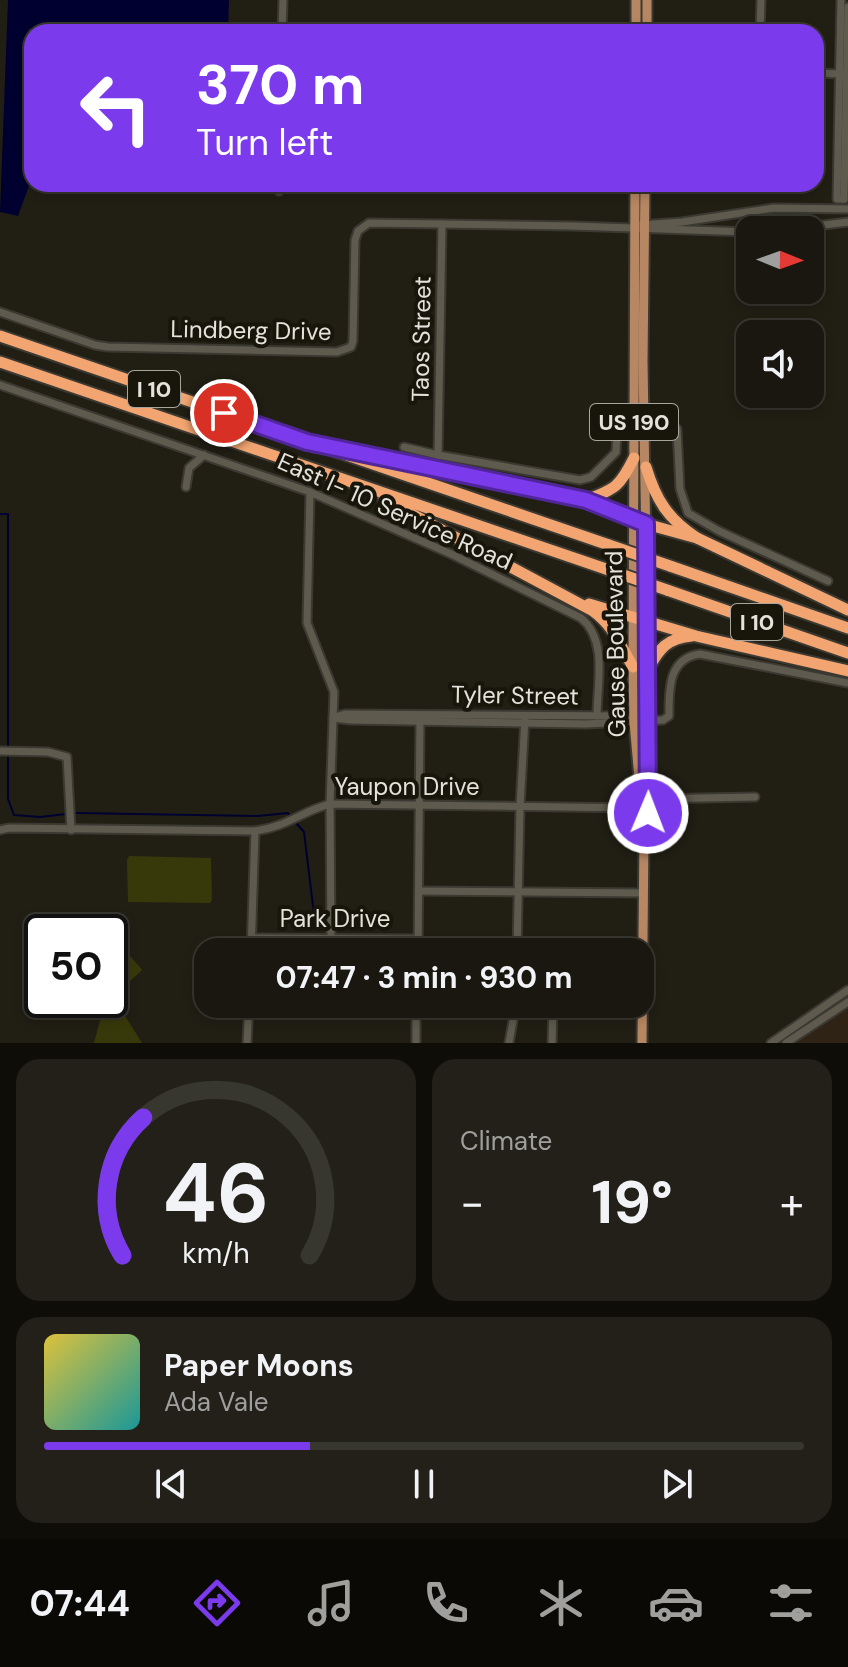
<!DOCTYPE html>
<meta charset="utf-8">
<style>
:root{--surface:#19170f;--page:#222018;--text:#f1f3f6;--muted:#9f9f9e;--line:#37362f;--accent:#7c3aed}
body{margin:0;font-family:"DM Sans",sans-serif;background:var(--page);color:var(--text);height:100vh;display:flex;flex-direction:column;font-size:30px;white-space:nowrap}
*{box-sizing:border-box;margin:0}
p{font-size:26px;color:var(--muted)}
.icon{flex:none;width:44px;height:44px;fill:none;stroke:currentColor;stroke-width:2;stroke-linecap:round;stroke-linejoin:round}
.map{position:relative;height:1043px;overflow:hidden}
.drawer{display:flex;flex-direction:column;gap:16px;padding:16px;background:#0e0d08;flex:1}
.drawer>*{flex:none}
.hud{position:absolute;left:24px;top:24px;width:800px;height:168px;border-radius:24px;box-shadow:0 4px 12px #0003,0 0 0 2px var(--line);background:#7c3aed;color:#fff;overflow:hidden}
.needle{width:52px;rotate:91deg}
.tools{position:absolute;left:736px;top:216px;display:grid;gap:16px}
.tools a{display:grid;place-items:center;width:88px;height:88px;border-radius:16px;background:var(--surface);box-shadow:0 4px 12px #0003,0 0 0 2px var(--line);font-size:40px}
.speed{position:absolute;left:24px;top:914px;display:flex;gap:16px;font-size:40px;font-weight:700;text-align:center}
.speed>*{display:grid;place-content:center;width:104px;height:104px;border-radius:50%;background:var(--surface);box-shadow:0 4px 12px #0003,0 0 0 2px var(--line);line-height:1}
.speed .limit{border:4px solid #111;border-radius:12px;background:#fff;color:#111}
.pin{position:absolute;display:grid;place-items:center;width:68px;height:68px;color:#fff;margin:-34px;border:4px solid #fff;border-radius:50%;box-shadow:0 2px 8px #0007}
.me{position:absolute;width:88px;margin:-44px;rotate:1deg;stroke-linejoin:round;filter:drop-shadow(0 0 6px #0008)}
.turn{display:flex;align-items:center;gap:28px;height:168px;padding:0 40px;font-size:36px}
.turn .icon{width:104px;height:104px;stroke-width:2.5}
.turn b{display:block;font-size:56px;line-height:68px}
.big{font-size:60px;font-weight:700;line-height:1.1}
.drawer .tile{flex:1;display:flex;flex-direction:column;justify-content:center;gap:12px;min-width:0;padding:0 28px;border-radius:24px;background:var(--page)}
.drawer .dial{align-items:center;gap:0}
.dial svg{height:208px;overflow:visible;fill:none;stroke:var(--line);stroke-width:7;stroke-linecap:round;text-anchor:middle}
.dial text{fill:var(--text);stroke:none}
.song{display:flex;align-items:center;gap:24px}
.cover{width:96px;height:96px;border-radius:12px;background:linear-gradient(135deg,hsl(50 70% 55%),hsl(180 70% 35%))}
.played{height:8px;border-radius:4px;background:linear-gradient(90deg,var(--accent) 35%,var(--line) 35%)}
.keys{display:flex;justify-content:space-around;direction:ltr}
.heat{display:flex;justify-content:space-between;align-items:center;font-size:44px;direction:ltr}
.drawer .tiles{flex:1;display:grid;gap:16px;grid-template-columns:1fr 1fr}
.tile:last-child{grid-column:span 2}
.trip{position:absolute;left:194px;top:938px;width:460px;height:80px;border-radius:24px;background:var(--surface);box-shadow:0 4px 12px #0003,0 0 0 2px var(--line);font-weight:700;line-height:80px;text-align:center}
.tabs{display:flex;height:128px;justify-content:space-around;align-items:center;background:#0a0906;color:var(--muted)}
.tabs .icon{width:56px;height:56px}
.tabs .selected{color:var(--accent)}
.tabs b{font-size:36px;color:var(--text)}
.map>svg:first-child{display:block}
</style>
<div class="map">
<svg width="848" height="1043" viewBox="0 0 848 1043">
<rect width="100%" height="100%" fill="#211f14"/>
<path fill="#2f2315" d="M848 1006V1043H789Z"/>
<g fill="#38390a">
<path d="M129 856 211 858 212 900 210 903 128 902 127 860Z"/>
<path d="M110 932 142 970 110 1000Z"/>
<path d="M117 1003 142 1043H94L101 1017Z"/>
</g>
<path fill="#000030" d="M8 0H229L228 32H32V184H225L223 187 29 186 18 216 0 212Z"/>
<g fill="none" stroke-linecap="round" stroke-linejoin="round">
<g stroke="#000030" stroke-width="2">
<path d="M0 514H8V747"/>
<path d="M8 756V799L14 815 40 817 66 814"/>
<path d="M76 813 258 816 288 813 290 816"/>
<path d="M297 824 304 832 314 914"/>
</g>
<defs>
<g id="minor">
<path d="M841 0 837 199H844"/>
<path d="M282 32 283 0"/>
<path d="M760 32 761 0"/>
<path d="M816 73 842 74"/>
<path d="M279 191V184"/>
<path d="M844 199 848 7"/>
<path d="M640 225 682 222 774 208 848 209"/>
<path d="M783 230 848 222"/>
<path d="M0 312 95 345 108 347 337 352 351 347 353 341 355 240 358 231 369 223 573 226 750 232"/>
<path d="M0 385 310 492 451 554 581 618C608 640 597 684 597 716"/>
<path d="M404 447 438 455 580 480 591 477 616 452 617 431 677 429 680 489 688 513 719 531 828 581"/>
<path d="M438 455 442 224"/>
<path d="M186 487 189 468 204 455"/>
<path d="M310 492 307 623 334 692 330 804 331 938"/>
<path d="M335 717 345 714 627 716 634 722"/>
<path d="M333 718 350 720 586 724 663 720 669 716C669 690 668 658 700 654L848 683"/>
<path d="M0 751 48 752 67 757 71 830"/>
<path d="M0 830 9 828 255 831C287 827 302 811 330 804L640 808 650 799 755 797"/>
<path d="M419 891 643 893"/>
<path d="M252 938 418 939"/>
<path d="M251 952 255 831"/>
<path d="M418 952 420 718"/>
<path d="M517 952 520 807 525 718"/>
<path d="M416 1004V1043"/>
<path d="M247 1043 249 1004"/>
<path d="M509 1043 516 1004"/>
<path d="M552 1043 553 1004"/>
<path d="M771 1043 848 990"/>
<path d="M786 1043 848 1002"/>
</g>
<g id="major">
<path d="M636 32V0"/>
<path d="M647 32V0"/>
<path d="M635 184 633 667 634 722 644 834 642 1043"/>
<path d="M645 184 643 361 650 799 645 827"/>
</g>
<g id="highway">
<path d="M0 336 609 545"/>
<path d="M0 362 606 569"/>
<path d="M351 451 586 500 646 524 697 538"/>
<path d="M646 467C656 500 668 519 697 538L848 610"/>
<path d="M384 499 593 611C614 626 620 645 633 667"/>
<path d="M586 500C616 489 620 486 634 458"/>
<path d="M670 566 848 628"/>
<path d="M667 590 848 653"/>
<path d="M589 604 696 636 848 671"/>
<path d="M648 669C659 649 667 638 692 636"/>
</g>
</defs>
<use href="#minor" stroke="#3b3932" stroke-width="11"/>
<use href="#major" stroke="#3b3932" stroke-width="13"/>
<use href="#highway" stroke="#3b3932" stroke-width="15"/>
<use href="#minor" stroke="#5e5b4e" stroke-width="7"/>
<use href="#major" stroke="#b78763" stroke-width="9"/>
<use href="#highway" stroke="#f3a571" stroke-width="11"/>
<defs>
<g id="highway-bridge">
<path d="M609 545 670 566"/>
<path d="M606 569 667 590"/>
</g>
</defs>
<use href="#highway-bridge" stroke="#3b3932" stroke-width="15" stroke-linecap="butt"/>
<use href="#highway-bridge" stroke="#f3a571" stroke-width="11"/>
</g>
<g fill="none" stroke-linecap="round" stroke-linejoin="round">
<defs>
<path id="route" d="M224 413 307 442 586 500 646 524 648 813"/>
</defs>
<use href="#route" stroke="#51269a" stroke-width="20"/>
<use href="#route" stroke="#7c3aed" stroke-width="14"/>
</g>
<g text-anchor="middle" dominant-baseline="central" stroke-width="8" stroke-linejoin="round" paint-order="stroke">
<g fill="#18150b" stroke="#a7a59d" stroke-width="2">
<rect x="128" y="371" width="52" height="36" rx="6"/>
<rect x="590" y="404" width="88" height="36" rx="6"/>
<rect x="731" y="604" width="52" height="36" rx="6"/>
</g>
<g font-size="22" font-weight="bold" fill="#e4e3db">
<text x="154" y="389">I 10</text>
<text x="634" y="422">US 190</text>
<text x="757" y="622">I 10</text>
</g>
<g font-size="24" fill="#e4e3db" stroke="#18150b">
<text transform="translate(251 330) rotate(1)">Lindberg Drive</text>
<text transform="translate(421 339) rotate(-89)">Taos Street</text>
<text transform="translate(395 511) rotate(24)">East I- 10 Service Road</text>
<text transform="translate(615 644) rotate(-91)">Gause Boulevard</text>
<text transform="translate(515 695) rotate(1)">Tyler Street</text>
<text x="407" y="786">Yaupon Drive</text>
<text x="335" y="918">Park Drive</text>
</g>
</g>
</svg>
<div class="tools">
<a><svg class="needle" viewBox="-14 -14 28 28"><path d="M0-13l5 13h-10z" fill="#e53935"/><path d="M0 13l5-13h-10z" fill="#9f9f9e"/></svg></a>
<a><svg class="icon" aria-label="sound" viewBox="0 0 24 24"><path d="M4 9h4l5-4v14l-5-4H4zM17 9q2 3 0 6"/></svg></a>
</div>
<div class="speed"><div class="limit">50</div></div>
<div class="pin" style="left:224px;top:413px;background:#d93025"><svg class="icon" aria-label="arrive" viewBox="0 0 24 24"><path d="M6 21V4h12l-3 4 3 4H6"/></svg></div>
<svg class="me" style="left:648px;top:813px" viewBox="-20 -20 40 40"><circle r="17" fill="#7c3aed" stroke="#fff" stroke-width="3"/><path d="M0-11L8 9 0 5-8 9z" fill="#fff"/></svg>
<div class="trip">07:47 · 3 min · 930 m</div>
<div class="hud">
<div class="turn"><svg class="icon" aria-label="left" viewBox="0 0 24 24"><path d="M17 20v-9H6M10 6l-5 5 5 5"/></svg><div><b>370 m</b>Turn left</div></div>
</div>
</div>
<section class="drawer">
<div class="tiles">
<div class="tile dial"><svg viewBox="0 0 100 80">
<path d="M14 69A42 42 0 1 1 86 69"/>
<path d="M14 69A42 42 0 0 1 22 16" stroke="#7c3aed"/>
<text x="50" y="56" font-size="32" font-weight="700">46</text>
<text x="50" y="72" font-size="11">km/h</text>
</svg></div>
<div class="tile"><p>Climate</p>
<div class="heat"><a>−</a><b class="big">19°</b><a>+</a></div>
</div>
<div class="tile">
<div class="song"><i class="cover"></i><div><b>Paper Moons</b><p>Ada Vale</p></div></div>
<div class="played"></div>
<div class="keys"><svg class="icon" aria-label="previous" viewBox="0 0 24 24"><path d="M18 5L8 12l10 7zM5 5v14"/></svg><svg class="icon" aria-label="pause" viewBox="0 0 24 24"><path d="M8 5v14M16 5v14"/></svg><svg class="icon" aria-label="next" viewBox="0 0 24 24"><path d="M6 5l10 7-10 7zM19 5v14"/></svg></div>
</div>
</div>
</section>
<nav class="tabs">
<b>07:44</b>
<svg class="icon selected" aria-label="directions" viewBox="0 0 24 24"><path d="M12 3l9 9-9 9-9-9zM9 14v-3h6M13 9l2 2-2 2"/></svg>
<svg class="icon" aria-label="music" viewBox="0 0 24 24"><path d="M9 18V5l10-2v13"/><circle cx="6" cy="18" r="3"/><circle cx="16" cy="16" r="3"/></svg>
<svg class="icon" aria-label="phone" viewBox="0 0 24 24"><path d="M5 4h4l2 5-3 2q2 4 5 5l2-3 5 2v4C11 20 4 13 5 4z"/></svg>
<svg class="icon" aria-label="climate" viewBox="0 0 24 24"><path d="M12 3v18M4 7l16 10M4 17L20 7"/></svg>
<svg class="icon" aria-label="car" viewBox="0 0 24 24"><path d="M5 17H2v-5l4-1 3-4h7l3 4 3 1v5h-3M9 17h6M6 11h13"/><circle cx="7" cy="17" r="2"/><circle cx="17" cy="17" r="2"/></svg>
<svg class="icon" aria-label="filters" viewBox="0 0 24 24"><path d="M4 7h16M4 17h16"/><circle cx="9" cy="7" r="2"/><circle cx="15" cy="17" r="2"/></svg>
</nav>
